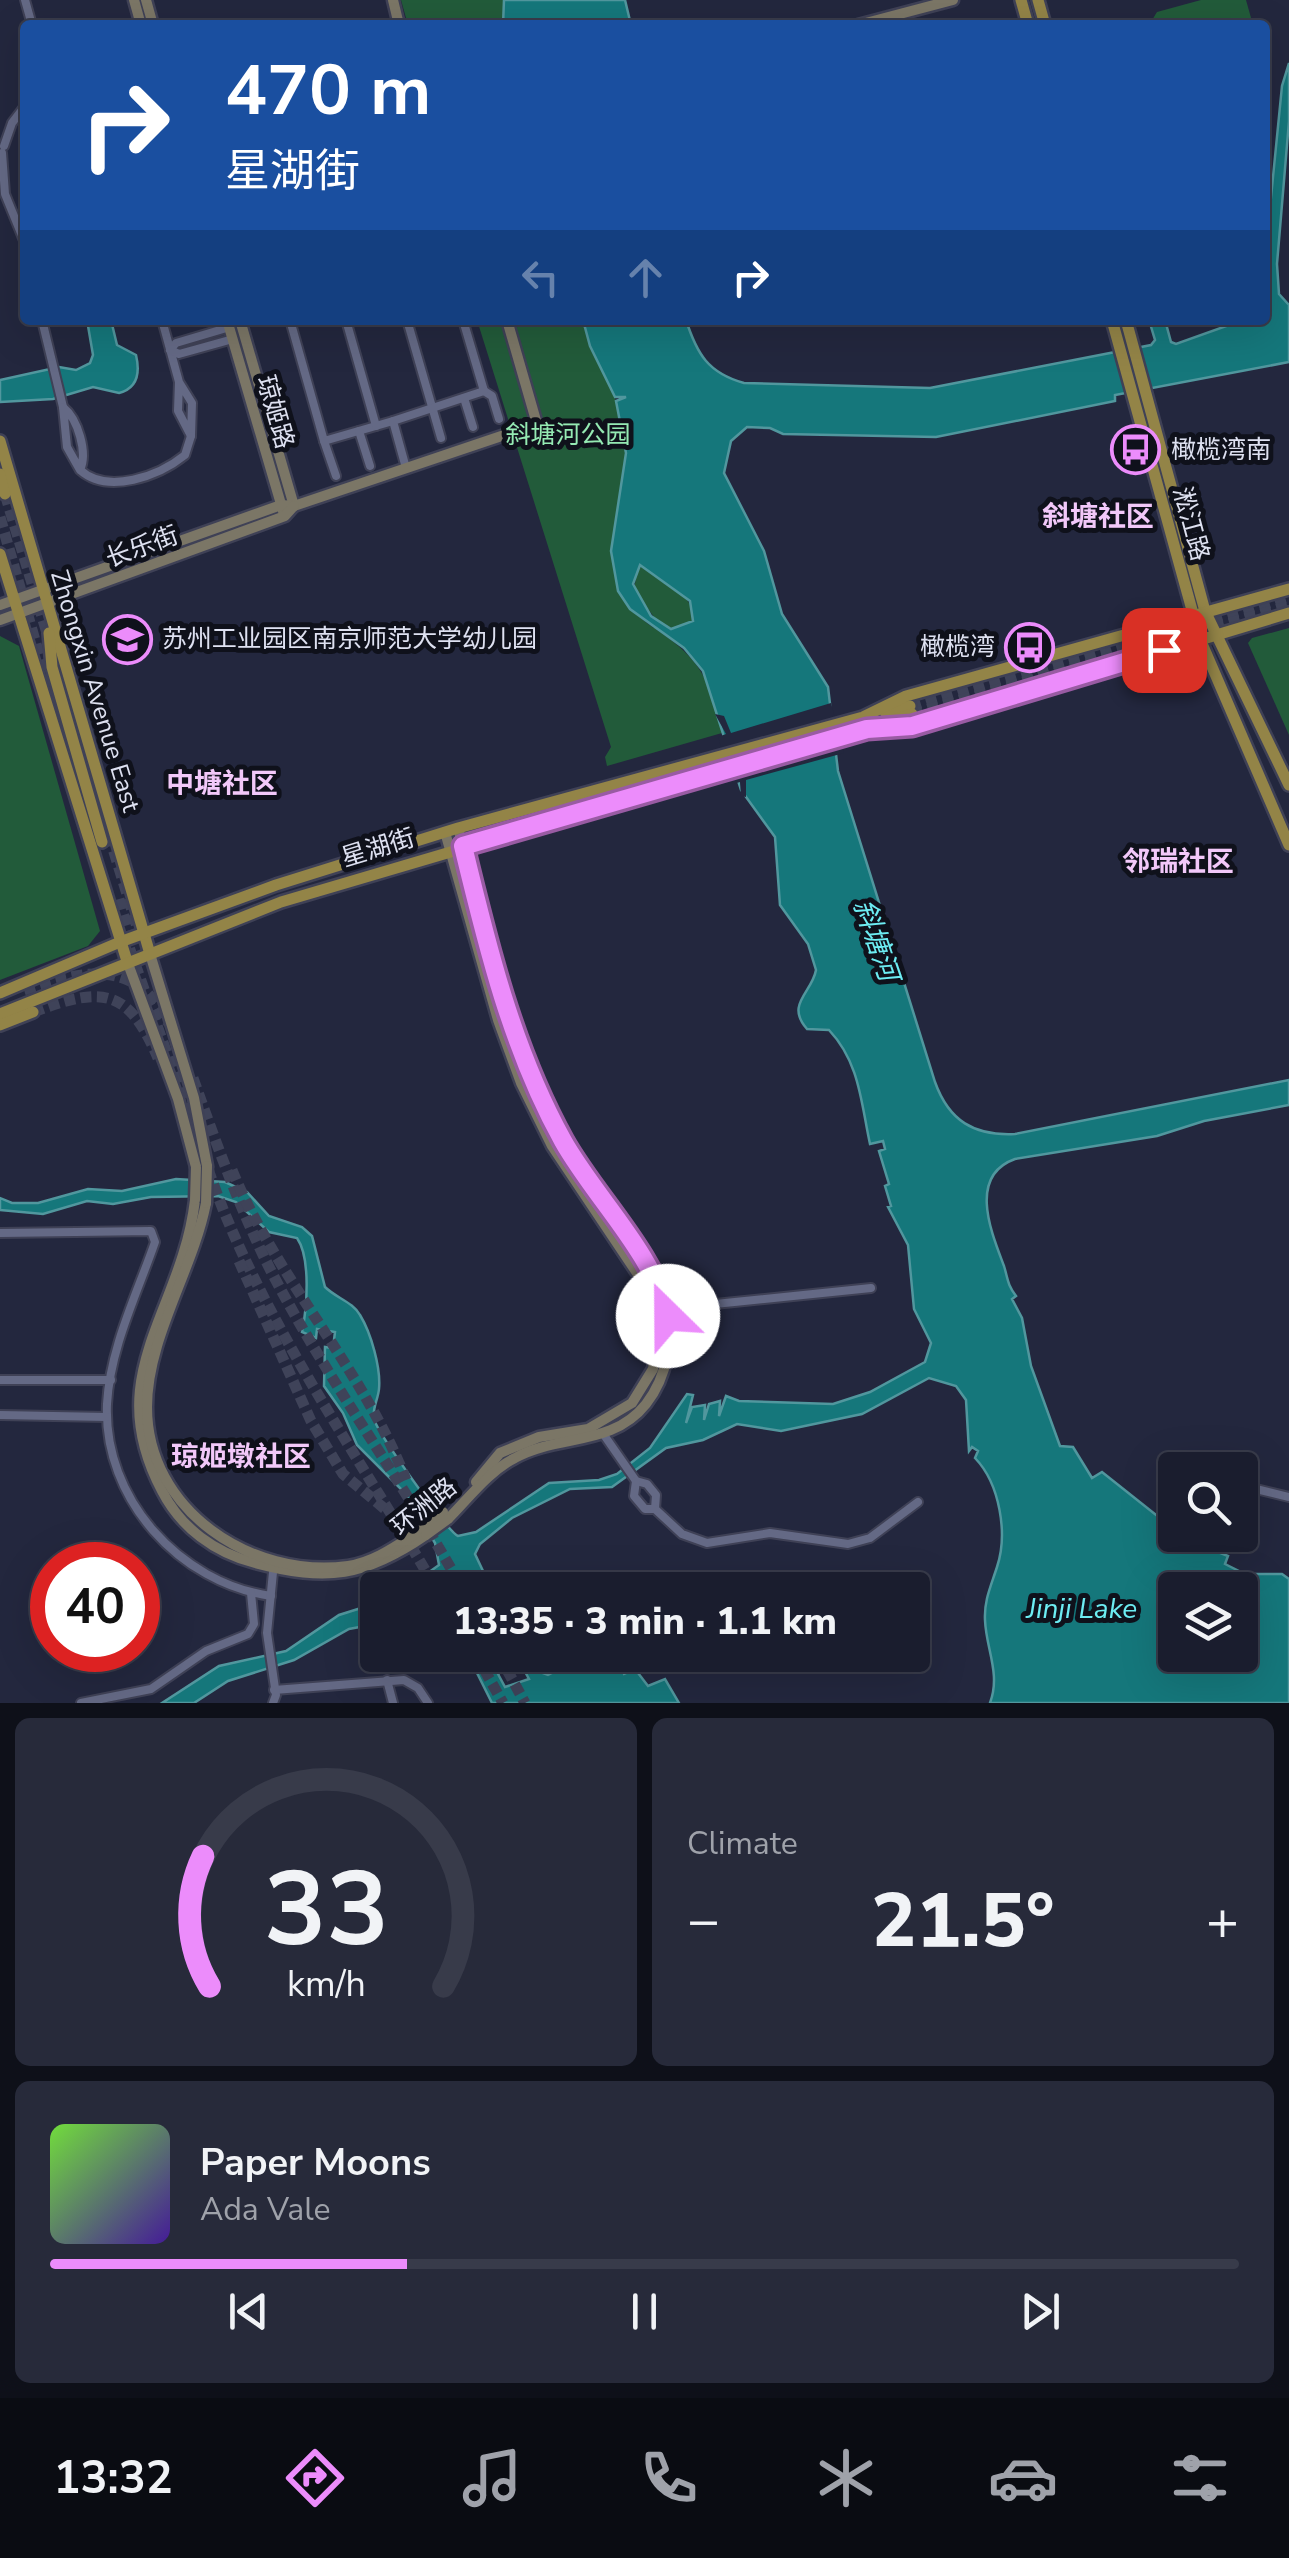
<!DOCTYPE html>
<meta charset="utf-8">
<style>
:root{--surface:#1a1d2e;--page:#272a3a;--text:#f1f3f6;--muted:#9fa2aa;--line:#383b4a;--accent:#ec8cfb}
body{margin:0;font-family:"Nunito Sans","Noto Sans SC",sans-serif;background:var(--page);color:var(--text);height:100vh;display:flex;flex-direction:column;font-size:38px;white-space:nowrap}
*{box-sizing:border-box;margin:0}
p{font-size:32px;color:var(--muted)}
.icon{flex:none;width:55px;height:55px;fill:none;stroke:currentColor;stroke-width:2;stroke-linecap:round;stroke-linejoin:round}
.map{position:relative;height:1703px;overflow:hidden}
.drawer{display:flex;flex-direction:column;gap:15px;padding:15px;background:#0e1019;flex:1}
.drawer>*{flex:none}
.top-card{position:absolute;left:20px;top:20px;width:1250px;height:305px;border-radius:10px;box-shadow:0 10px 40px #0002,0 0 0 2px var(--line);background:#1a4fa0;color:#fff;overflow:hidden}
.buttons{position:absolute;left:1158px;top:1452px;display:grid;gap:20px}
.buttons a{display:grid;place-items:center;width:100px;height:100px;border-radius:10px;background:var(--surface);box-shadow:0 10px 40px #0002,0 0 0 2px var(--line);font-size:50px}
.speed{position:absolute;left:30px;top:1542px;display:flex;gap:20px;font-size:50px;font-weight:700;text-align:center}
.speed>*{display:grid;place-content:center;width:130px;height:130px;border-radius:50%;background:var(--surface);box-shadow:0 10px 40px #0002,0 0 0 2px var(--line);line-height:1}
.speed .limit{border:15px solid #d22;background:#fff;color:#111}
.pin{position:absolute;display:grid;place-items:center;width:85px;height:85px;color:#fff;margin:-42px;border-radius:20px;box-shadow:0 5px 15px #0006}
.me{position:absolute;width:110px;margin:-55px;rotate:337deg;stroke-linejoin:round;filter:drop-shadow(0 0 8px #0008)}
.turn{display:flex;align-items:center;gap:35px;height:210px;padding:0 40px;font-size:45px}
.turn .icon{width:130px;height:130px;stroke-width:2.5}
.turn b{display:block;font-size:70px;line-height:85px}
.lanes{display:flex;align-items:center;height:95px;padding:0 40px;background:#0003;justify-content:center;gap:50px;direction:ltr}
.lanes .off{opacity:.35}
.big{font-size:75px;font-weight:800;line-height:1.1}
.drawer .widget{flex:1;display:flex;flex-direction:column;justify-content:center;gap:15px;min-width:0;padding:0 35px;border-radius:15px;background:var(--page)}
.drawer .dial{align-items:center;gap:0}
.dial svg{height:260px;overflow:visible;fill:none;stroke:var(--line);stroke-width:7;stroke-linecap:round;text-anchor:middle}
.dial text{fill:var(--text);stroke:none}
.song{display:flex;align-items:center;gap:30px}
.cover{width:120px;height:120px;border-radius:15px;background:linear-gradient(135deg,hsl(100 70% 55%),hsl(260 70% 35%))}
.played{height:10px;border-radius:5px;background:linear-gradient(90deg,var(--accent) 30%,var(--line) 30%)}
.keys{display:flex;justify-content:space-around;direction:ltr}
.heat{display:flex;justify-content:space-between;align-items:center;font-size:55px;direction:ltr}
.drawer .tiles{flex:1;display:grid;gap:15px;grid-template-columns:1fr 1fr}
.widget:last-child{grid-column:span 2}
.trip{position:absolute;left:360px;top:1572px;width:570px;height:100px;border-radius:10px;background:var(--surface);box-shadow:0 10px 40px #0002,0 0 0 2px var(--line);font-weight:800;line-height:100px;text-align:center}
.dock{display:flex;height:160px;justify-content:space-around;align-items:center;background:#0a0c12;color:var(--muted)}
.dock .icon{width:70px;height:70px}
.dock .current{color:var(--accent)}
.dock b{font-size:45px;color:var(--text)}
.map>svg:first-child{display:block}
</style>
<div class="map">
<svg width="1289" height="1703" viewBox="0 0 1289 1703">
<rect width="100%" height="100%" fill="#23273e"/>
<g fill="#225b3a">
<path d="M401 0H504V22L408 25Z"/>
<path d="M1201 0H1246L1253 25H1149L1157 12Z"/>
<path d="M477 320H583C591 358 617 389 624 428 637 502 575 576 654 628L657 621 634 590 638 565 647 566 665 584 682 592 696 614 691 624 675 629 659 624 657 630C702 660 710 681 722 733L607 766 605 757 611 747Z"/>
<path d="M1289 628V735L1248 643 1252 638Z"/>
<path d="M0 636 19 646 100 931 88 946 0 980Z"/>
</g>
<g fill="#15777b" stroke="#51979e" stroke-width="2.5" fill-rule="evenodd">
<path d="M504 0H625L631 25H503Z"/>
<path d="M1289 63V121L1277 264 1279 294 1289 305V362L1115 395V401L936 437 783 434 770 428 747 427 731 441 724 473 764 551 782 614 828 687 838 771 935 1082C949 1121 974 1136 1015 1134L1289 1080V1105L1204 1121 1157 1136 1015 1159C967 1176 992 1234 1004 1266 1008 1279 1007 1284 1016 1296L1012 1299 1022 1318 1031 1366 1060 1446 1073 1447 1092 1478 1102 1472 1175 1530V1535L1228 1556 1225 1564 1253 1578 1255 1574H1282L1289 1579V1703H990C1001 1674 986 1649 985 1620 984 1600 991 1586 997 1567 1008 1534 1000 1484 975 1458L978 1451 972 1447 969 1451 966 1400 956 1386 929 1378 862 1414 781 1431 737 1424 703 1440 666 1448 612 1487 570 1489 512 1518 480 1544 475 1554 492 1590H474L461 1581 433 1590H404L439 1565 435 1543 405 1493 357 1445 343 1413 324 1386 325 1347 333 1348 335 1332 317 1329 316 1338 302 1332C307 1308 311 1258 297 1238L269 1232 236 1202 218 1196 151 1197 113 1204 87 1201 43 1214 0 1210V1198L12 1203H38L88 1189 122 1191 176 1179 225 1182 247 1192 269 1216 302 1227 312 1236 325 1287C336 1298 353 1302 360 1315 371 1333 381 1368 379 1389 378 1400 372 1408 374 1419 377 1432 448 1532 458 1536L476 1532 549 1483 599 1480 617 1474 650 1448 687 1394 693 1395 686 1423 692 1407 705 1405 704 1420 709 1404 720 1401 719 1416 726 1396 739 1401 833 1404 870 1392 925 1362 931 1343 914 1309 908 1245 888 1207 891 1206 885 1186 889 1184 879 1151 885 1149 883 1141 870 1144C861 1103 860 1063 829 1030L807 1029C785 1004 812 993 816 970L808 944 780 905 775 837 741 790 703 671 684 648 630 609 618 591 611 551 626 453 616 401 626 397H615L590 346 583 320H686C697 354 708 373 744 383L930 388 1151 345 1155 340 1149 320H1165L1171 342 1176 344 1243 320H1265V258L1282 86ZM640 565 690 601 693 621 671 629 651 616 633 584ZM1175 1590H1240V1655H1175Z"/>
<path d="M87 320H111L117 345 136 355C140 372 138 388 119 393L93 387 53 399 0 402V380L59 367 76 370 90 363 93 355Z"/>
<path d="M377 1603 376 1624 349 1629 294 1660 228 1681 194 1703H162L219 1666 286 1651 339 1615Z"/>
<path d="M497 1655 508 1668 498 1674 505 1687 529 1679 516 1655H545L540 1672 548 1675 587 1655H625L616 1660 624 1674 635 1669 648 1686 665 1679 679 1703H492L475 1669Z"/>
</g>
<path fill="#23273e" d="M831 703 844 753 746 780V797L741 796 740 782 733 784 718 737 726 734 715 714 724 716 731 733Z"/>
<g fill="none" stroke-linecap="round" stroke-linejoin="round">
<g stroke="#3f4359" stroke-width="11" stroke-dasharray="11 5.5" stroke-linecap="butt">
<path d="M5 494 50 643"/>
<path d="M0 517 63 739"/>
<path d="M910 706 1289 597"/>
<path d="M70 709 138 930"/>
<path d="M912 714 1289 606"/>
<path d="M119 899 131 939"/>
<path d="M124 933 200 1146"/>
<path d="M24 990C85 970 135 957 169 1024"/>
<path d="M33 1012C103 986 128 988 158 1058"/>
<path d="M193 1078C216 1143 239 1207 270 1269 327 1380 403 1481 463 1590"/>
<path d="M208 1169C259 1317 358 1455 437 1590"/>
<path d="M232 1170C277 1280 364 1370 406 1480"/>
<path d="M239 1261 311 1421 343 1474 385 1509"/>
<path d="M476 1655 503 1703"/>
<path d="M499 1655 525 1703"/>
</g>
<defs>
<g id="street">
<path d="M25 0 32 25"/>
<path d="M4 146 12 123 25 106"/>
<path d="M2 153 5 194 25 243"/>
<path d="M42 320 63 407"/>
<path d="M162 320 179 382 178 411 191 436 192 403 179 382"/>
<path d="M290 320 324 441 393 421"/>
<path d="M346 320 376 426"/>
<path d="M407 320 441 438"/>
<path d="M230 327 176 343 170 350 179 354 233 339"/>
<path d="M484 391 492 396 499 419"/>
<path d="M464 398 473 427"/>
<path d="M359 431 370 466"/>
<path d="M324 441 336 476"/>
<path d="M406 468 393 421 484 391 463 320"/>
<path d="M80 470 67 447 63 407C78 419 88 453 80 470 108 495 159 476 185 455L191 436"/>
<path d="M0 1233 151 1231 155 1242C137 1294 110 1348 107 1404 103 1499 180 1583 271 1596"/>
<path d="M666 1309 871 1288"/>
<path d="M0 1380H111"/>
<path d="M0 1415 107 1417"/>
<path d="M604 1435 636 1481 647 1484 656 1495 655 1509"/>
<path d="M636 1481 634 1496 645 1509H655L682 1534 707 1543 770 1533 848 1544 870 1538 918 1502"/>
<path d="M1256 1489 1289 1497"/>
<path d="M387 1680 393 1703"/>
<path d="M274 1690 404 1680 418 1688 428 1703"/>
<path d="M81 1703 151 1689 206 1651 248 1634 254 1624 251 1593"/>
<path d="M273 1703 276 1695 267 1633 274 1562"/>
</g>
<g id="secondary">
<path d="M134 0 141 25"/>
<path d="M146 0 153 25"/>
<path d="M393 0 399 25"/>
<path d="M858 25 953 0"/>
<path d="M227 320 283 511"/>
<path d="M240 320 294 506"/>
<path d="M0 605 281 505 294 506 537 424 507 320"/>
<path d="M0 620 285 516 294 506"/>
<path d="M445 832 498 1020 521 1083 552 1146 649 1291 659 1332 653 1369 632 1403 588 1429 539 1437 500 1453 476 1482"/>
<path d="M150 954 194 1098 207 1166"/>
<path d="M127 961 178 1099 196 1167"/>
<path d="M195 1200C182 1312 100 1374 162 1491 181 1528 215 1553 255 1563 327 1582 365 1577 426 1535"/>
<path d="M206 1203C193 1270 147 1338 147 1407 147 1510 251 1579 348 1566 376 1562 400 1543 423 1529"/>
<path d="M448 1519C468 1499 489 1471 515 1458 558 1434 612 1447 646 1404 667 1377 675 1337 665 1304 646 1243 587 1187 557 1130 508 1033 487 931 458 828"/>
</g>
<g id="primary">
<path d="M1021 0 1028 25"/>
<path d="M1038 0 1045 25"/>
<path d="M1112 320 1200 639 1289 845"/>
<path d="M1126 320 1205 611 1289 785"/>
<path d="M0 441 150 954"/>
<path d="M0 474 5 494"/>
<path d="M0 554 127 961"/>
<path d="M49 633 52 667 102 842"/>
<path d="M885 712 910 706"/>
<path d="M881 724 912 714"/>
<path d="M0 993 120 942 276 885 458 828 863 717 906 696 1289 589"/>
<path d="M0 1014 281 902 867 729 912 727 1289 613"/>
<path d="M0 1025 33 1012"/>
</g>
</defs>
<use href="#street" stroke="#3f4156" stroke-width="12"/>
<use href="#secondary" stroke="#3f4156" stroke-width="15"/>
<use href="#primary" stroke="#3f4156" stroke-width="16"/>
<use href="#street" stroke="#646985" stroke-width="8"/>
<use href="#secondary" stroke="#7b7666" stroke-width="10"/>
<use href="#primary" stroke="#938447" stroke-width="11"/>
<defs>
<g id="secondary-bridge">
<path d="M195 1200 196 1167"/>
<path d="M206 1203 207 1166"/>
<path d="M423 1529 443 1512"/>
<path d="M426 1535 448 1519"/>
</g>
</defs>
<use href="#secondary-bridge" stroke="#3f4156" stroke-width="15" stroke-linecap="butt"/>
<use href="#secondary-bridge" stroke="#7b7666" stroke-width="10"/>
</g>
<g fill="none" stroke-linecap="round" stroke-linejoin="round">
<defs>
<path id="route" d="M668 1316C653 1252 595 1198 563 1141 512 1049 487 946 463 846L867 729 912 726 1164 650"/>
</defs>
<use href="#route" stroke="#995ba3" stroke-width="25"/>
<use href="#route" stroke="#ec8cfb" stroke-width="18"/>
</g>
<defs>
<symbol id="bus-ring" viewBox="-11 -11 22 22"><circle r="9.5" fill="#0f111b" stroke="#ec8cfb" stroke-width="1.5"/><path d="M-5-6H5V4H4V6H2V4H-2V6H-4V4H-5ZM-3.5-4V0h7V-4ZM-3.5 1.2v1.5H-2V1.2ZM2 1.2v1.5H3.5V1.2Z" fill="#ec8cfb"/></symbol>
<symbol id="school-ring" viewBox="-11 -11 22 22"><circle r="9.5" fill="#0f111b" stroke="#ec8cfb" stroke-width="1.5"/><path d="M0-5L7-2L0 1L-7-2ZM-4 1L0 2.5L4 1V4Q0 6-4 4Z" fill="#ec8cfb"/></symbol>
</defs>
<g fill-rule="evenodd">
<use href="#bus-ring" x="1108" y="422" width="55" height="55"/>
<use href="#school-ring" x="100" y="612" width="55" height="55"/>
<use href="#bus-ring" x="1002" y="620" width="55" height="55"/>
</g>
<g text-anchor="middle" dominant-baseline="central" stroke-width="10" stroke-linejoin="round" paint-order="stroke">
<g font-size="25" fill="#dee1f1" stroke="#0f111b">
<text transform="translate(275 412) rotate(74)">琼姬路</text>
<text transform="translate(1191 524) rotate(75)">淞江路</text>
<text transform="translate(142 547) rotate(-20)">长乐街</text>
<text transform="translate(95 691) rotate(73)">Zhongxin Avenue East</text>
<text transform="translate(378 848) rotate(-17)">星湖街</text>
<text transform="translate(424 1507) rotate(-39)">环洲路</text>
</g>
<g font-size="25" fill="#95eab3" stroke="#0f111b">
<text x="568" y="435">斜塘河公园</text>
</g>
<g font-size="25" fill="#dee1f1" stroke="#0f111b" text-anchor="start">
<text x="1171" y="450">橄榄湾南</text>
<text x="162" y="639">苏州工业园区南京师范大学幼儿园</text>
<text x="995" y="647" text-anchor="end">橄榄湾</text>
</g>
<g font-size="28" font-weight="bold" fill="#f2c8f9" stroke="#0f111b">
<text x="1098" y="517">斜塘社区</text>
<text x="222" y="784">中塘社区</text>
<text x="1178" y="862">邻瑞社区</text>
<text x="241" y="1457">琼姬墩社区</text>
</g>
<g font-size="28" font-style="italic" fill="#6dedf3" stroke="#0f111b">
<text transform="translate(876 940) rotate(71)">斜塘河</text>
<text x="1082" y="1609">Jinji Lake</text>
</g>
</g>
</svg>
<div class="buttons">
<a><svg class="icon" aria-label="search" viewBox="0 0 24 24"><circle cx="10" cy="10" r="6"/><path d="M15 15l6 6"/></svg></a>
<a><svg class="icon" aria-label="layers" viewBox="0 0 24 24"><path d="M12 4l9 5-9 5-9-5zM3 14l9 5 9-5"/></svg></a>
</div>
<div class="speed"><div class="limit">40</div></div>
<div class="pin" style="left:1164px;top:650px;background:#d93025"><svg class="icon" aria-label="arrive" viewBox="0 0 24 24"><path d="M6 21V4h12l-3 4 3 4H6"/></svg></div>
<svg class="me" style="left:668px;top:1316px" viewBox="-20 -20 40 40"><circle r="19" fill="#fff"/><path d="M0-13L10 11 0 6-10 11z" fill="#ec8cfb"/></svg>
<div class="trip">13:35 · 3 min · 1.1 km</div>
<div class="top-card">
<div class="turn"><svg class="icon" aria-label="right" viewBox="0 0 24 24"><path d="M7 20v-9h11M14 6l5 5-5 5"/></svg><div><b>470 m</b>星湖街</div></div>
<div class="lanes"><svg class="icon off" aria-label="left" viewBox="0 0 24 24"><path d="M17 20v-9H6M10 6l-5 5 5 5"/></svg><svg class="icon off" aria-label="ahead" viewBox="0 0 24 24"><path d="M12 20V5M6 11l6-6 6 6"/></svg><svg class="icon" aria-label="right" viewBox="0 0 24 24"><path d="M7 20v-9h11M14 6l5 5-5 5"/></svg></div>
</div>
</div>
<section class="drawer">
<div class="tiles">
<div class="widget dial"><svg viewBox="0 0 100 80">
<path d="M14 69A42 42 0 1 1 86 69"/>
<path d="M14 69A42 42 0 0 1 12 29" stroke="#ec8cfb"/>
<text x="50" y="56" font-size="32" font-weight="700">33</text>
<text x="50" y="72" font-size="11">km/h</text>
</svg></div>
<div class="widget"><p>Climate</p>
<div class="heat"><a>−</a><b class="big">21.5°</b><a>+</a></div>
</div>
<div class="widget">
<div class="song"><i class="cover"></i><div><b>Paper Moons</b><p>Ada Vale</p></div></div>
<div class="played"></div>
<div class="keys"><svg class="icon" aria-label="previous" viewBox="0 0 24 24"><path d="M18 5L8 12l10 7zM5 5v14"/></svg><svg class="icon" aria-label="pause" viewBox="0 0 24 24"><path d="M8 5v14M16 5v14"/></svg><svg class="icon" aria-label="next" viewBox="0 0 24 24"><path d="M6 5l10 7-10 7zM19 5v14"/></svg></div>
</div>
</div>
</section>
<nav class="dock">
<b>13:32</b>
<svg class="icon current" aria-label="directions" viewBox="0 0 24 24"><path d="M12 3l9 9-9 9-9-9zM9 14v-3h6M13 9l2 2-2 2"/></svg>
<svg class="icon" aria-label="music" viewBox="0 0 24 24"><path d="M9 18V5l10-2v13"/><circle cx="6" cy="18" r="3"/><circle cx="16" cy="16" r="3"/></svg>
<svg class="icon" aria-label="phone" viewBox="0 0 24 24"><path d="M5 4h4l2 5-3 2q2 4 5 5l2-3 5 2v4C11 20 4 13 5 4z"/></svg>
<svg class="icon" aria-label="climate" viewBox="0 0 24 24"><path d="M12 3v18M4 7l16 10M4 17L20 7"/></svg>
<svg class="icon" aria-label="car" viewBox="0 0 24 24"><path d="M5 17H2v-5l4-1 3-4h7l3 4 3 1v5h-3M9 17h6M6 11h13"/><circle cx="7" cy="17" r="2"/><circle cx="17" cy="17" r="2"/></svg>
<svg class="icon" aria-label="filters" viewBox="0 0 24 24"><path d="M4 7h16M4 17h16"/><circle cx="9" cy="7" r="2"/><circle cx="15" cy="17" r="2"/></svg>
</nav>
